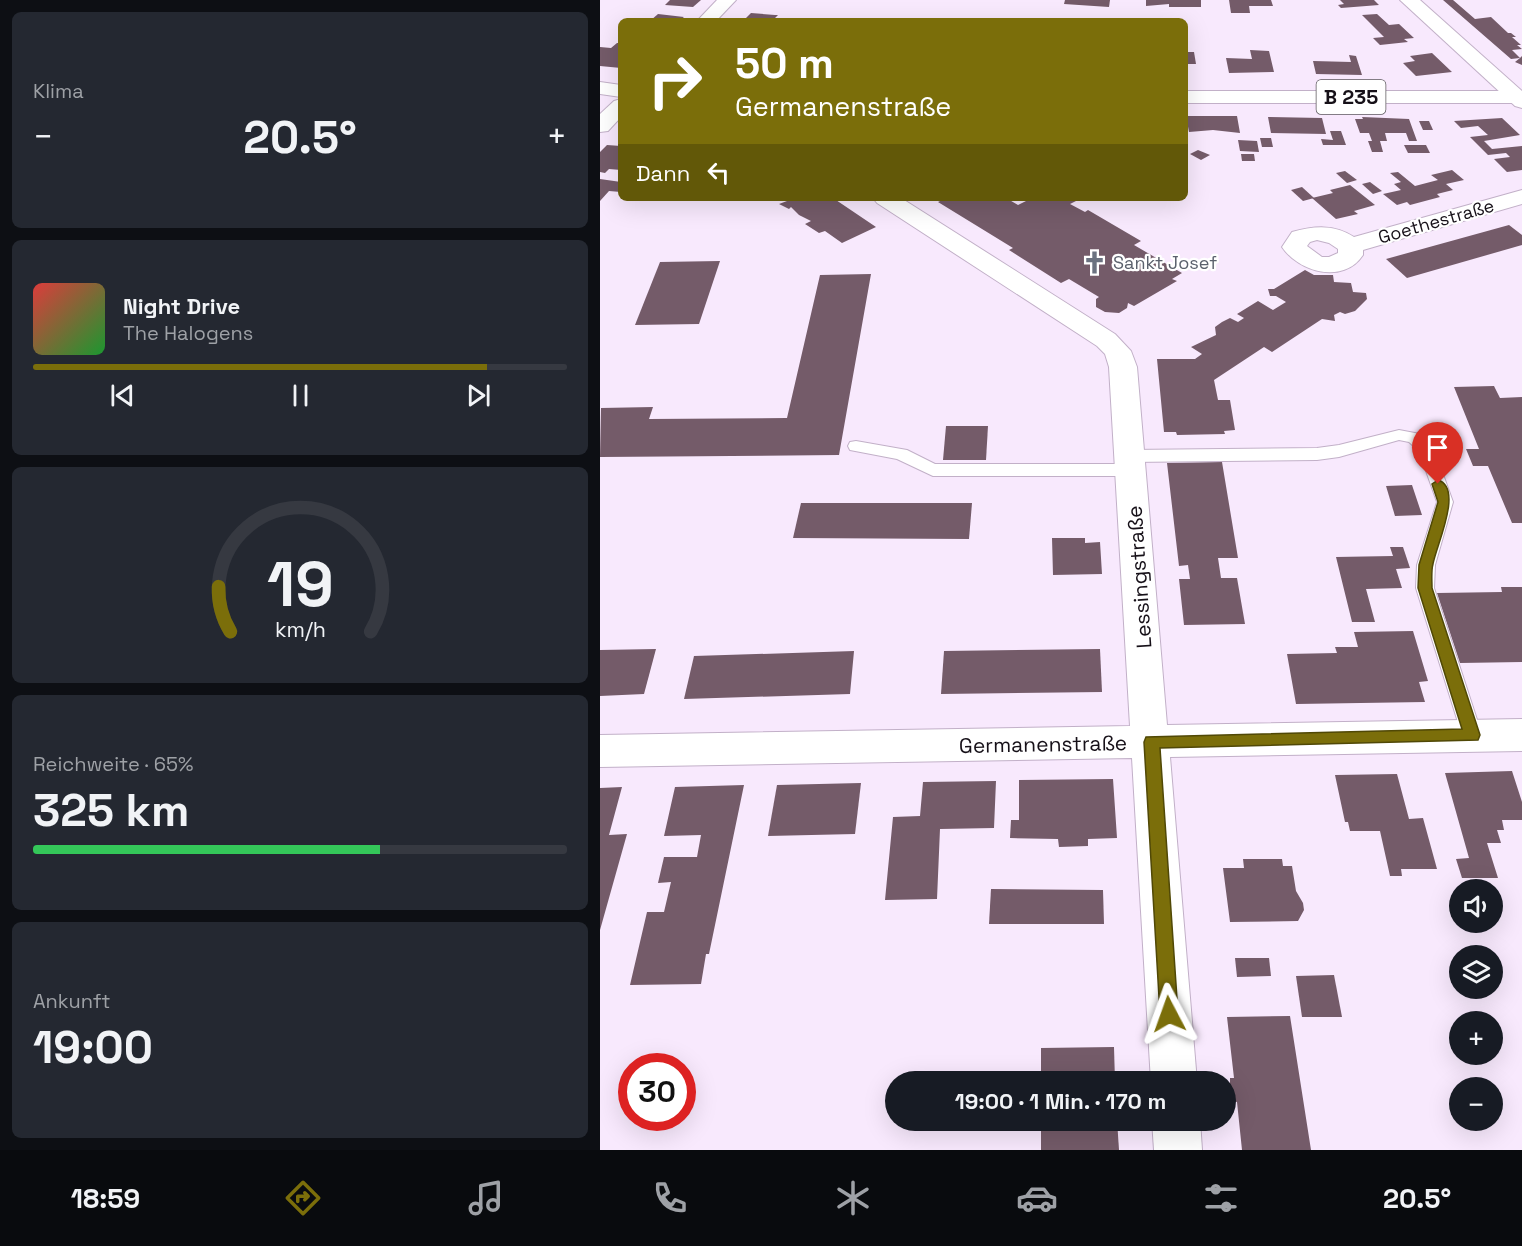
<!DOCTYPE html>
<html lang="de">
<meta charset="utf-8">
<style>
:root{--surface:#171b24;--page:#242831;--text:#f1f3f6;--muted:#9ea1a6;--line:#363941;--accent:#7b6e0a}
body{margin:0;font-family:"Space Grotesk",sans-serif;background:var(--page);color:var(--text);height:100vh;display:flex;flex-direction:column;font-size:22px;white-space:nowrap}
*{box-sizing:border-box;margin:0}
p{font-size:20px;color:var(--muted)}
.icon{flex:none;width:33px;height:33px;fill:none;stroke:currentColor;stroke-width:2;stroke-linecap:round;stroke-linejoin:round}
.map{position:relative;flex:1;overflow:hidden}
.sheet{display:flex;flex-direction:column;gap:12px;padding:12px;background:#0d0f14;width:600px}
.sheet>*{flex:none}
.guide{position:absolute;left:18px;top:18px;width:570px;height:183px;border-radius:9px;box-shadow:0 6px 24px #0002;background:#7b6e0a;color:#fff;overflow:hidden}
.tools{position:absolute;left:849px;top:879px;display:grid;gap:12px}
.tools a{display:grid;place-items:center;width:54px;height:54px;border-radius:50%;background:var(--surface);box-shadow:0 6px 24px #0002;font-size:30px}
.speed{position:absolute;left:18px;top:1053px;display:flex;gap:12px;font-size:30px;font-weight:700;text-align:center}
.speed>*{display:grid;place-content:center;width:78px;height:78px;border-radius:50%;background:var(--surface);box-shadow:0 6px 24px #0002;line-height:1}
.speed .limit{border:9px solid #d22;background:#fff;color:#111}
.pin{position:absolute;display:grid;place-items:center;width:51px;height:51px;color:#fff;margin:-62px -26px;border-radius:50% 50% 50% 0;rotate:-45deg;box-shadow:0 0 6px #0007}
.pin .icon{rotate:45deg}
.me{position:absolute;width:66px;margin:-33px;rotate:356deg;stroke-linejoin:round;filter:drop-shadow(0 0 4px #0008)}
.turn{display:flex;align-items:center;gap:21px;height:126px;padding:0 18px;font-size:27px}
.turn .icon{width:78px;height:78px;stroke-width:2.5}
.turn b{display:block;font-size:42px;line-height:51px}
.then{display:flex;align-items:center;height:57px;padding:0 18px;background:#0003;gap:12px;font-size:22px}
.big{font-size:45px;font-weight:700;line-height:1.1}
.sheet .widget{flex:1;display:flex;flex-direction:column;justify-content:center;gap:9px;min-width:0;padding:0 21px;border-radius:9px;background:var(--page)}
.sheet .dial{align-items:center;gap:0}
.dial svg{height:156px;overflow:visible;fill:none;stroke:var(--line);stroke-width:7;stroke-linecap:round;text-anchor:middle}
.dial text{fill:var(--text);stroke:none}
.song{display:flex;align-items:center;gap:18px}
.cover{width:72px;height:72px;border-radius:9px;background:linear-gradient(135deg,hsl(0 70% 55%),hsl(130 70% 35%))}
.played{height:6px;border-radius:3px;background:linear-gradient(90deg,var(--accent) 85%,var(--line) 85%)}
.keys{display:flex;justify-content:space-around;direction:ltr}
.heat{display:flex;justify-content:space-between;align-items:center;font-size:33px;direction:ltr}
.charge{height:9px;border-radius:4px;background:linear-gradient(90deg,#34c759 65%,var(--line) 0)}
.trip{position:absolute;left:285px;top:1071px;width:351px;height:60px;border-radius:30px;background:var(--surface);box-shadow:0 6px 24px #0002;font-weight:700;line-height:60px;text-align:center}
.menu{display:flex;height:96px;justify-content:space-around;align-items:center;background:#090b0e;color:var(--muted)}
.menu .icon{width:42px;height:42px}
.menu .active{color:var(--accent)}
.menu b{font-size:27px;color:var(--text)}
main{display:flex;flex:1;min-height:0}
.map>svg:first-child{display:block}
</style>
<main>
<section class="sheet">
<div class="widget"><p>Klima</p>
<div class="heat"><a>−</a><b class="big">20.5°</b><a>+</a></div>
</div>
<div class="widget">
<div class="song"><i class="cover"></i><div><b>Night Drive</b><p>The Halogens</p></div></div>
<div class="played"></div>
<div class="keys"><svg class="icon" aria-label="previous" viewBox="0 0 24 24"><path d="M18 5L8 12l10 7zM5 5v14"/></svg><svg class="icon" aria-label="pause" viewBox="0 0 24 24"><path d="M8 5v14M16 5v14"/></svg><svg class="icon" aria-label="next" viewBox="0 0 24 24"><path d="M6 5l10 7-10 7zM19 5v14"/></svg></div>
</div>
<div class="widget dial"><svg viewBox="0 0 100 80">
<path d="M14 69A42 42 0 1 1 86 69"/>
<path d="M14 69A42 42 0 0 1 8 46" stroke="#7b6e0a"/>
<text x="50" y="56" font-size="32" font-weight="700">19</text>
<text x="50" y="72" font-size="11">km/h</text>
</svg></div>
<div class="widget"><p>Reichweite · 65%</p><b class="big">325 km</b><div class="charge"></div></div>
<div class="widget"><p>Ankunft</p><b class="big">19:00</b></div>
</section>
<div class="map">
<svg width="922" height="1150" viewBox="0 0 922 1150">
<rect width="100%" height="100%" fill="#f8e9fd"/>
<g fill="#745b69">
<path d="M70 0H101L93 7 65 5Z"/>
<path d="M465 0H510L509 7 464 4Z"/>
<path d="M546 0H601V7H569V4L546 6Z"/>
<path d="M629 0H671L673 6H649L650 13H631Z"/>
<path d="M740 0H774L779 5 741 8 738 5 744 4Z"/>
<path d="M843 0H853L875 19 891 17 908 33H911L916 37H912L921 45H917L922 49 912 50 920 58 922 56V65L915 62 920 58 911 59Z"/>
<path d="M151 13 175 15H178L172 21H143Z"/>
<path d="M58 14 84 17 79 21H50Z"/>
<path d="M777 14 789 25 799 24 814 38 804 39 808 42 780 45 773 38 784 37 762 15Z"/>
<path d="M17 43H21V68L0 66V47L11 48Z"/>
<path d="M650 50 669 51 674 72 629 73 626 58 652 59Z"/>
<path d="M585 52H594L596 64H585Z"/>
<path d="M832 53 852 72 816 76 803 63 815 61 810 56Z"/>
<path d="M749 55 756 56 762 75 716 74 713 61 751 62Z"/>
<path d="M586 116H637L640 133 613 130 589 132Z"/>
<path d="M668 117 722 118 726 134 671 133Z"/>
<path d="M762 117 809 119 817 141H809L806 133H785L787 141H780L783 152H772L768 141H772L769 133H760L755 119H763Z"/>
<path d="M902 118 920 135 884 141 892 149 922 146V170L907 172 894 159 910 157 906 153 888 155 870 137 888 135 878 126 861 128 854 121Z"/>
<path d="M819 121H829L833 130H823Z"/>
<path d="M730 131H741L746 145H723L721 139 733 140Z"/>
<path d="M660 138H671L673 147H662Z"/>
<path d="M638 140 657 141 659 152 640 151Z"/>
<path d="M7 145 21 146V170L9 169 5 173 0 172V152Z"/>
<path d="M804 145H826L830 153H808Z"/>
<path d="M598 150 610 155 601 160 590 154Z"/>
<path d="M641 154H654L655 161H642Z"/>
<path d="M852 170 864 180 846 184 853 190 837 194 840 197 810 205 807 202 797 205 783 194 801 190 794 184 801 182 790 173 798 172 815 186 838 180 831 175Z"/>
<path d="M745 171 757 180 747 183 736 173Z"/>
<path d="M0 179 21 182V192L9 191 0 201Z"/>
<path d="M770 182 782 191 773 194 762 184Z"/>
<path d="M750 185 775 205 754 211 758 214 736 219 712 198 733 193 730 190Z"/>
<path d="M702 187 714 198 703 201 691 190Z"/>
<path d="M183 198H233L276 227 242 243 225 231 219 233 205 224 211 221 199 215 191 207 189 209 179 204 187 201Z"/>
<path d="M346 198H406L418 205 432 198H482L470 204 485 212 488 210 541 241 534 245 582 273 572 279 577 281 534 306 528 303 527 308 519 313 505 312 496 307V299L499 297 469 279 461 283 409 250 413 248 338 202Z"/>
<path d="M909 225 922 235V245L807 278 786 259Z"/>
<path d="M120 261 99 324 35 325 60 262Z"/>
<path d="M705 270 714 275H733L734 282 751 283 753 292 766 293 767 299 755 311 745 314 740 312 734 315 735 321 722 319 672 352 664 347 614 380 618 400H630L635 430 624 431 625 434 577 435 576 432H564L557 359H595L602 354 591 347 616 335 615 327 622 322 630 318 638 322 644 318 637 314 658 301 673 310 686 302 676 296H670L668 289H674Z"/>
<path d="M271 274 239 455 0 457 1 408 53 407 49 419 187 418 220 275Z"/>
<path d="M894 386 900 398 922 397V523H912L888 466H873L866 449H879L854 387Z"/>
<path d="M346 426H388L386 460H343Z"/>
<path d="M622 462 638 558H618L621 578H637L645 624 584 625 579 579H590L588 565 579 566 567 463Z"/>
<path d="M812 485 822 515 795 516 786 486Z"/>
<path d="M201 503H372L369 539 193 538Z"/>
<path d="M452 538H485V543L500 542 502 574 453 575Z"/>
<path d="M790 547H803L810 568 796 569 802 588 766 589 775 622H752L736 557 793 556Z"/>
<path d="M901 587H922V662L860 663 837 593 902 592Z"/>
<path d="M813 631 828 681 819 682 825 702 696 704 687 654 737 653 735 647H758L754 632Z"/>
<path d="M56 649 44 694 0 696V650Z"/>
<path d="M500 649 502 692 341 694 344 651Z"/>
<path d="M254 651 250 694 84 699 94 656Z"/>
<path d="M912 771 922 802V820H902L904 830H897L901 843H887L898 878H862L856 859 869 858 845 773Z"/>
<path d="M797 774 809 819 823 818 837 869H801L802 876H790L780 831H750L748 822H745L735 775Z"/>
<path d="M513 779 517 838 488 839V846L459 847 458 839 410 838 411 820H419V780Z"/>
<path d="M396 781 394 828 340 829 337 899 285 900 293 817 320 816 323 782Z"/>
<path d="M261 783 255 834 168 836 177 785Z"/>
<path d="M144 785 109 954H106L101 984 30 985 47 912H64L71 882 58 883 64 857H97L101 835 64 836 75 787Z"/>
<path d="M22 787 9 835 27 834 0 930V788Z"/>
<path d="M643 859H682L683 866H692L696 891 703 903 704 910 698 921 630 922 623 868H644Z"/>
<path d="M391 889 503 890 504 924H389Z"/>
<path d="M635 958H669L671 976 637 977Z"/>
<path d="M734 975 742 1017H702L696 976Z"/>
<path d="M690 1016 711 1150H642L637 1102 632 1101 630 1090V1078H634L627 1017Z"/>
<path d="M514 1047 515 1082H441V1048Z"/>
<path d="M441 1120H517L519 1150H441Z"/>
</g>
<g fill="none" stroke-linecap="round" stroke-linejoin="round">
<defs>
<g id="service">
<path d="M799 430 820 434 832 444 853 502 835 565 834 588 882 735 879 741 872 744 865 741 862 735 816 588 817 565 837 502 819 451 809 442 799 440 739 457 717 460 529 462 523 460 521 456 523 452 529 450 717 448 739 445Z"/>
<path d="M256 441 307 450 335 464H531L537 466 539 470 537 474 531 476H333L297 459 250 450 248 446 250 442Z"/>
</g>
<g id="minor">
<path d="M800 0H820L922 91V108L915 106Z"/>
<path d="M922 190V204L763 250V255C743 285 699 272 682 247L692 232C714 226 734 224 754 237ZM717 240 729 243 738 249V253L729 257H722L707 246 710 242Z"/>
<path d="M273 198H301L515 334 531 351 537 367 567 725 922 719V751L570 757 597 1082H551L532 758 0 767V735L530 726 509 367 505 354 497 346 277 203Z"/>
<path d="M552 1120H600L602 1150H554Z"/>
</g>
<g id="secondary">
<path d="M117 0H136L116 21H97Z"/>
<path d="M21 99V117L8 131 0 132V114L14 101Z"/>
</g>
<g id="primary">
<path d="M0 82 21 85V97L0 94Z"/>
<rect x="585" y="91" width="337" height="12"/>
</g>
</defs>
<use href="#service" stroke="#c2b0c8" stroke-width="2"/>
<use href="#minor" stroke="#c2b0c8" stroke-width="2"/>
<use href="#secondary" stroke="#c2b0c8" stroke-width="2"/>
<use href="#primary" stroke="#c2b0c8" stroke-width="2"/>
<use href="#service" fill="#fff" fill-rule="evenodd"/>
<use href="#minor" fill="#fff" fill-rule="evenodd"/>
<use href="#secondary" fill="#fff" fill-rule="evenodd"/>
<use href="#primary" fill="#fff" fill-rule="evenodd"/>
</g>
<path fill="#7b6e0a" stroke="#504806" stroke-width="1.5" d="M838 480C864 488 836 546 833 564 831 571 832 580 832 588L880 735 878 740 560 748 578 1014 576 1020 569 1023 563 1020 560 1014 544 742 546 737 862 729 818 588 819 565 838 502 832 484Z"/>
<defs>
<symbol id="church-bare" viewBox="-9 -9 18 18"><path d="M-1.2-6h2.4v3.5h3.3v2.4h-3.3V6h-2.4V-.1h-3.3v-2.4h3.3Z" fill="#6b7280" stroke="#fff" stroke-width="2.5" paint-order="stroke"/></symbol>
</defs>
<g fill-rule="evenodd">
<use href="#church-bare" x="478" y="246" width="33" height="33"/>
</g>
<g text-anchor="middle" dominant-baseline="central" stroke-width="4.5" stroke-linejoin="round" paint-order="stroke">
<g font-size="18" fill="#161018" stroke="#fff">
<text transform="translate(836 221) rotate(-16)">Goethestraße</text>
</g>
<g font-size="18" fill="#5b616d" stroke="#fff" text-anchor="start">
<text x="513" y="262">Sankt Josef</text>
</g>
<rect fill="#fff" stroke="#5c585d" stroke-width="1.5" x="716.5" y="80" width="69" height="34" rx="4.5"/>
<g font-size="20" font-weight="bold" fill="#161018">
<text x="751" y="97">B 235</text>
</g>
<g font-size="21" fill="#161018" stroke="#fff">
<text transform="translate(539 577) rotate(-94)">Lessingstraße</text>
<text transform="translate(443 744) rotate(-1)">Germanenstraße</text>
</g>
</g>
</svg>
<div class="tools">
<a><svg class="icon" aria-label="sound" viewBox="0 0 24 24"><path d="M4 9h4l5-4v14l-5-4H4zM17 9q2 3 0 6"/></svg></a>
<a><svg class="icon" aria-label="layers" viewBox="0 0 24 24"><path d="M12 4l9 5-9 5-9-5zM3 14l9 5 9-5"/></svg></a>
<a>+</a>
<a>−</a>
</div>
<div class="speed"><div class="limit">30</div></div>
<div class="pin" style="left:838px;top:484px;background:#d93025"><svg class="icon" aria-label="arrive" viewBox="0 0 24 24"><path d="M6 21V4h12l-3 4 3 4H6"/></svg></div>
<svg class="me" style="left:569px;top:1014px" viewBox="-20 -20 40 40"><path d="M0-17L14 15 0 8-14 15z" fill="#7b6e0a" stroke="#fff" stroke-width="4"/></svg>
<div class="trip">19:00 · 1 Min. · 170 m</div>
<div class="guide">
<div class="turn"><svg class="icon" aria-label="right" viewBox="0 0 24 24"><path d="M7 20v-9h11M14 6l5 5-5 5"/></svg><div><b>50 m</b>Germanenstraße</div></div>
<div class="then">Dann<svg class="icon" aria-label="left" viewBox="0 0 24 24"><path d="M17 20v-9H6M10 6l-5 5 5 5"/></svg></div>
</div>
</div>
</main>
<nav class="menu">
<b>18:59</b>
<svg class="icon active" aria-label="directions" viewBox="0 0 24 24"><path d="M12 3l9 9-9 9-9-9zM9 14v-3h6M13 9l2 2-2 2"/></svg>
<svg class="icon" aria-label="music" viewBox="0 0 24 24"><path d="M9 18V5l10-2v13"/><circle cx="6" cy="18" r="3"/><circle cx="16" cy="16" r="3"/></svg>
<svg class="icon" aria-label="phone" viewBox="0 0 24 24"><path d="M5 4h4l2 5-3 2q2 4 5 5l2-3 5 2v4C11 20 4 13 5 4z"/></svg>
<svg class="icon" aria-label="climate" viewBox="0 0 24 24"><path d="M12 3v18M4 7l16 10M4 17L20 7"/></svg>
<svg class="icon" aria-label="car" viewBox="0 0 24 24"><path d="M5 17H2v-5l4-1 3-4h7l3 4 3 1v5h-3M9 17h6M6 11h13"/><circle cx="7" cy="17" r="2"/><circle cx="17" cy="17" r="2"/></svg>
<svg class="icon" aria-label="filters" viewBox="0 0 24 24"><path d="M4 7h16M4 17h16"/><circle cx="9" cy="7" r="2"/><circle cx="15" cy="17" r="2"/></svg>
<b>20.5°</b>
</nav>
